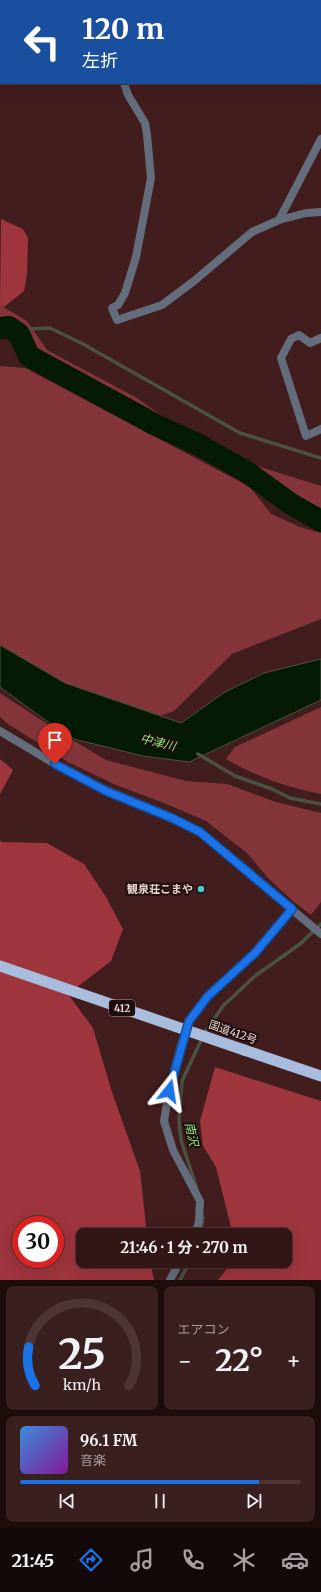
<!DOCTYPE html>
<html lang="ja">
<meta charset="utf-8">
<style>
:root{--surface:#321616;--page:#3a1f1f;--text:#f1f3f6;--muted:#a89fa1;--line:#4d3535;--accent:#1a73e8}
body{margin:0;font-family:Merriweather,"Noto Sans JP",serif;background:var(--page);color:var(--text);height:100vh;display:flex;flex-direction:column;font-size:15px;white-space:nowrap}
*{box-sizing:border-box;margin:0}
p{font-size:13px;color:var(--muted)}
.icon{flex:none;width:22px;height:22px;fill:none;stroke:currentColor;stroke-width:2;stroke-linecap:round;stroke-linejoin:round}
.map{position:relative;height:1280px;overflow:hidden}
.side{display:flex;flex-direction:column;gap:6px;padding:6px;background:#1c0c0c;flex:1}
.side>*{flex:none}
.banner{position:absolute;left:0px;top:0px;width:321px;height:84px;box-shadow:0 4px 16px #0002,0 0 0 1px var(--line);background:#1a4fa0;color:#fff;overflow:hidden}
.speed{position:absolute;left:12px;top:1216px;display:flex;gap:8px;font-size:20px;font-weight:700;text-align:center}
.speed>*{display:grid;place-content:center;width:52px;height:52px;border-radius:50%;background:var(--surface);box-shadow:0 4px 16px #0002,0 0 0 1px var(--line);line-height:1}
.speed .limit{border:6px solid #d22;background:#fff;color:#111}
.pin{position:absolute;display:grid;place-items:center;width:34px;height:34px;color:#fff;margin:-41px -17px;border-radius:50% 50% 50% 0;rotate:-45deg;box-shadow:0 0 4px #0007}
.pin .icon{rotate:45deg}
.me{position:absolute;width:44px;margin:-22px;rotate:15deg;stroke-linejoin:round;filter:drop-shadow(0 0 3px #0008)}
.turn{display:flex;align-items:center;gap:14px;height:84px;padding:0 16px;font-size:18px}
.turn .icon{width:52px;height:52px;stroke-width:2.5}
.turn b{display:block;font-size:28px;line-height:34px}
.big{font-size:30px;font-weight:700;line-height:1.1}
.side .tile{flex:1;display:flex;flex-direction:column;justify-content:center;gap:6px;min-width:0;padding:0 14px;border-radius:8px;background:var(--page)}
.side .dial{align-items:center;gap:0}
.dial svg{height:104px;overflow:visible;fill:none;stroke:var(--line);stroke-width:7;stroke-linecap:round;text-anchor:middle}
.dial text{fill:var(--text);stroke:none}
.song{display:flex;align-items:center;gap:12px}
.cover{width:48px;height:48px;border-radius:6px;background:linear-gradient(135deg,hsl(210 70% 55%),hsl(290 70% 35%))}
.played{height:4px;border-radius:2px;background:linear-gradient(90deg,var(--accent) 85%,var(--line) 85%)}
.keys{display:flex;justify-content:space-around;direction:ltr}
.heat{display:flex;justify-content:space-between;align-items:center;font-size:22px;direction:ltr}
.side .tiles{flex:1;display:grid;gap:6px;grid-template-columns:1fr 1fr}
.tile:last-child{grid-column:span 2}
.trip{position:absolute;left:76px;top:1228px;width:216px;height:40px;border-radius:8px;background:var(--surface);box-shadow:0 4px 16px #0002,0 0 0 1px var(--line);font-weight:700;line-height:40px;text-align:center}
.tab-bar{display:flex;height:64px;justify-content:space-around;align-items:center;background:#140909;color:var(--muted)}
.tab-bar .icon{width:28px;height:28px}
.tab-bar .current{color:var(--accent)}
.tab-bar b{font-size:18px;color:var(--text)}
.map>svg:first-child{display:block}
</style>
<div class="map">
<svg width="321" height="1280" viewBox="0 0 321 1280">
<rect width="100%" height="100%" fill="#421d1e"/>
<g fill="#833539">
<path d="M0 305 27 321 47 350 137 398 165 418 161 422 43 358 32 344 22 324 0 320Z"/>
<path d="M0 366 25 368 250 487 271 514 300 527 321 533V619L232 654 174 711 154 718 90 696 18 659 0 648Z"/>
<path d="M232 458 321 486V515L290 497Z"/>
<path d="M0 693 61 733 106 760 186 781 227 784 276 802 321 813V902L311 915 294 902 268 878 248 854 206 821 164 803 116 785 68 762 8 724 0 717Z"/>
<path d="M321 707V794C288 788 255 776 226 759L235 747Z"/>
</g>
<g fill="#9f353d" fill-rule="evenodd">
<path d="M1 219 23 229 28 238 27 274 24 291 4 307 0 305Z"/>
<path d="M0 759 13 770 0 794Z"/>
<path d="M0 839 1 842 47 843 84 864 106 897 123 929 111 961 68 994 93 1028 112 1092 140 1171 147 1235H83V1261H150L154 1280H0ZM21 1225H55V1259H21Z"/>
<path d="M215 1067 321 1101V1280H218L233 1261H285V1235H233L216 1167 203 1146 200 1121Z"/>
</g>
<path fill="#051a02" stroke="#4b5241" d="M0 645 65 683 181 723 225 692 264 673 321 659V700L189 762 143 756 70 738 0 687Z"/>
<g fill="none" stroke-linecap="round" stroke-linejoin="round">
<g stroke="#4b5241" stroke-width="3.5">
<path d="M13 330 50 328 83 344 240 433 321 458"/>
<path d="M198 754 235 776 272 789 290 798 321 804"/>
<path d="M197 1189 181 1140 179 1120 182 1081 205 1032 223 1006 255 976 300 944 321 924"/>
<path d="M200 1235 203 1218"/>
<path d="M180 1280 190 1261"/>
</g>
<path stroke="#051a02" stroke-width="22" d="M0 328 9 327 19 334 29 356 154 424 199 445 247 472 291 504 321 521"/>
<g stroke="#646d7c" stroke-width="8">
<path d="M161 1V0"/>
<path d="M0 72H1"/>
<path d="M124 83 128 95 145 123 147 135 151 178 136 257 125 293 118 305 112 308 117 320 162 305 194 281 252 232 279 220 306 213 321 212"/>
<path d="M279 220 321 139"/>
<path d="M321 338 310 343 299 335 291 339 281 358 306 436 321 429"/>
<path d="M0 731 55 764 92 784 172 818 200 832 321 934"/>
<path d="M195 1235 199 1221 200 1201 173 1150 164 1121 169 1091 181 1045 189 1021 209 996 255 953 292 909"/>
<path d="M170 1280 180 1261"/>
</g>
<path stroke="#9dafce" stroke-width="10" d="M0 0H2"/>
<path stroke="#a8bcde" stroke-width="11" d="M244 1050 321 1076"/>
<path stroke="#a8bcde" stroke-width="11" d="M0 966 244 1050"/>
</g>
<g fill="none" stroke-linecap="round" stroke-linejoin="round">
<defs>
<path id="route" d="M55 764 106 791 172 818 200 832 292 909 255 953 208 996 189 1021 169 1091"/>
</defs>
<use href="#route" stroke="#114b97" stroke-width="10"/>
<use href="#route" stroke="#1a73e8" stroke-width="7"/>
</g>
<circle fill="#51ccd2" stroke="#1e0d0d" stroke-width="1.5" cx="201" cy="889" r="4"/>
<g text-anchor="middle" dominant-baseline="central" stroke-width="4" stroke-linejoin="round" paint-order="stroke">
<rect fill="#1e0d0d" stroke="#b09998" stroke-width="1" x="109" y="1000" width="26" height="16" rx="3"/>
<g font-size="10" font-weight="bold" fill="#eed5d4">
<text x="122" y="1008">412</text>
</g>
<g font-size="11" font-weight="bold" fill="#eed5d4" stroke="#1e0d0d" text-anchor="end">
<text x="193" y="889">観泉荘こまや</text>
</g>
<g font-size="11" fill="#eed5d4" stroke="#1e0d0d">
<text transform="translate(233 1032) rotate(19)">国道412号</text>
</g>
<g font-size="12" font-style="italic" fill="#8de777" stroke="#1e0d0d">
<text transform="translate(158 742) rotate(14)">中津川</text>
<text transform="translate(192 1134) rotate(78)">南沢</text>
</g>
</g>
</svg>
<div class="speed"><div class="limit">30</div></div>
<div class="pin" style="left:55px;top:764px;background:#d93025"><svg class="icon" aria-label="arrive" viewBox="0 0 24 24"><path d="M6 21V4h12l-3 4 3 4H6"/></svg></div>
<svg class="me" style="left:169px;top:1091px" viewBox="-20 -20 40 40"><path d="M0-17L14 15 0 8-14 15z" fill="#1a73e8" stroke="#fff" stroke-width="4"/></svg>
<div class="trip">21:46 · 1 分 · 270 m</div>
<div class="banner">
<div class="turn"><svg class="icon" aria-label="left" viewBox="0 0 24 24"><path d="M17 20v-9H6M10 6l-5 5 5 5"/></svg><div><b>120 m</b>左折</div></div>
</div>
</div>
<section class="side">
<div class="tiles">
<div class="tile dial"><svg viewBox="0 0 100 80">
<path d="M14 69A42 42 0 1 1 86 69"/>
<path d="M14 69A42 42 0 0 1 9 39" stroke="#1a73e8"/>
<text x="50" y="56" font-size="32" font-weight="700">25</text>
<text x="50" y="72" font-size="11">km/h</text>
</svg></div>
<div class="tile"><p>エアコン</p>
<div class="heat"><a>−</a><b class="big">22°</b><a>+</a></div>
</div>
<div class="tile">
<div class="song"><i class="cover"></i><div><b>96.1 FM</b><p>音楽</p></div></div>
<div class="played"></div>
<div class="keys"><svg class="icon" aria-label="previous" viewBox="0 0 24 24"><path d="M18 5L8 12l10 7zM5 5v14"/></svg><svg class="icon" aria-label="pause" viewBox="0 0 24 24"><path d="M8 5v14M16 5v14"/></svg><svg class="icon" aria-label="next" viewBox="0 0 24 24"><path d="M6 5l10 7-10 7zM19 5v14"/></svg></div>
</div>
</div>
</section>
<nav class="tab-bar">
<b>21:45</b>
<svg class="icon current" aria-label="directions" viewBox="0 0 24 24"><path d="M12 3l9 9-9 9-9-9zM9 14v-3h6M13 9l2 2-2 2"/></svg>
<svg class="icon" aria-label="music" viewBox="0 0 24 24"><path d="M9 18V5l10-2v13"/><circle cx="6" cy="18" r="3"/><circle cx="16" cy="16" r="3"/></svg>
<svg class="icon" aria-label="phone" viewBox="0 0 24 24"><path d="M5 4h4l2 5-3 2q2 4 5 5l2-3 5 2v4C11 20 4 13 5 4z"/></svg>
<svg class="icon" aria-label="climate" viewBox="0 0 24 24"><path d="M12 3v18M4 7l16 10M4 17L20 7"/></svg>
<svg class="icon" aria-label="car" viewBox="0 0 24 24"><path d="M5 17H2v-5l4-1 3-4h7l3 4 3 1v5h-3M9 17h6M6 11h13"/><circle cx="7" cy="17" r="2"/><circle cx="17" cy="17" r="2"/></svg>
</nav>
